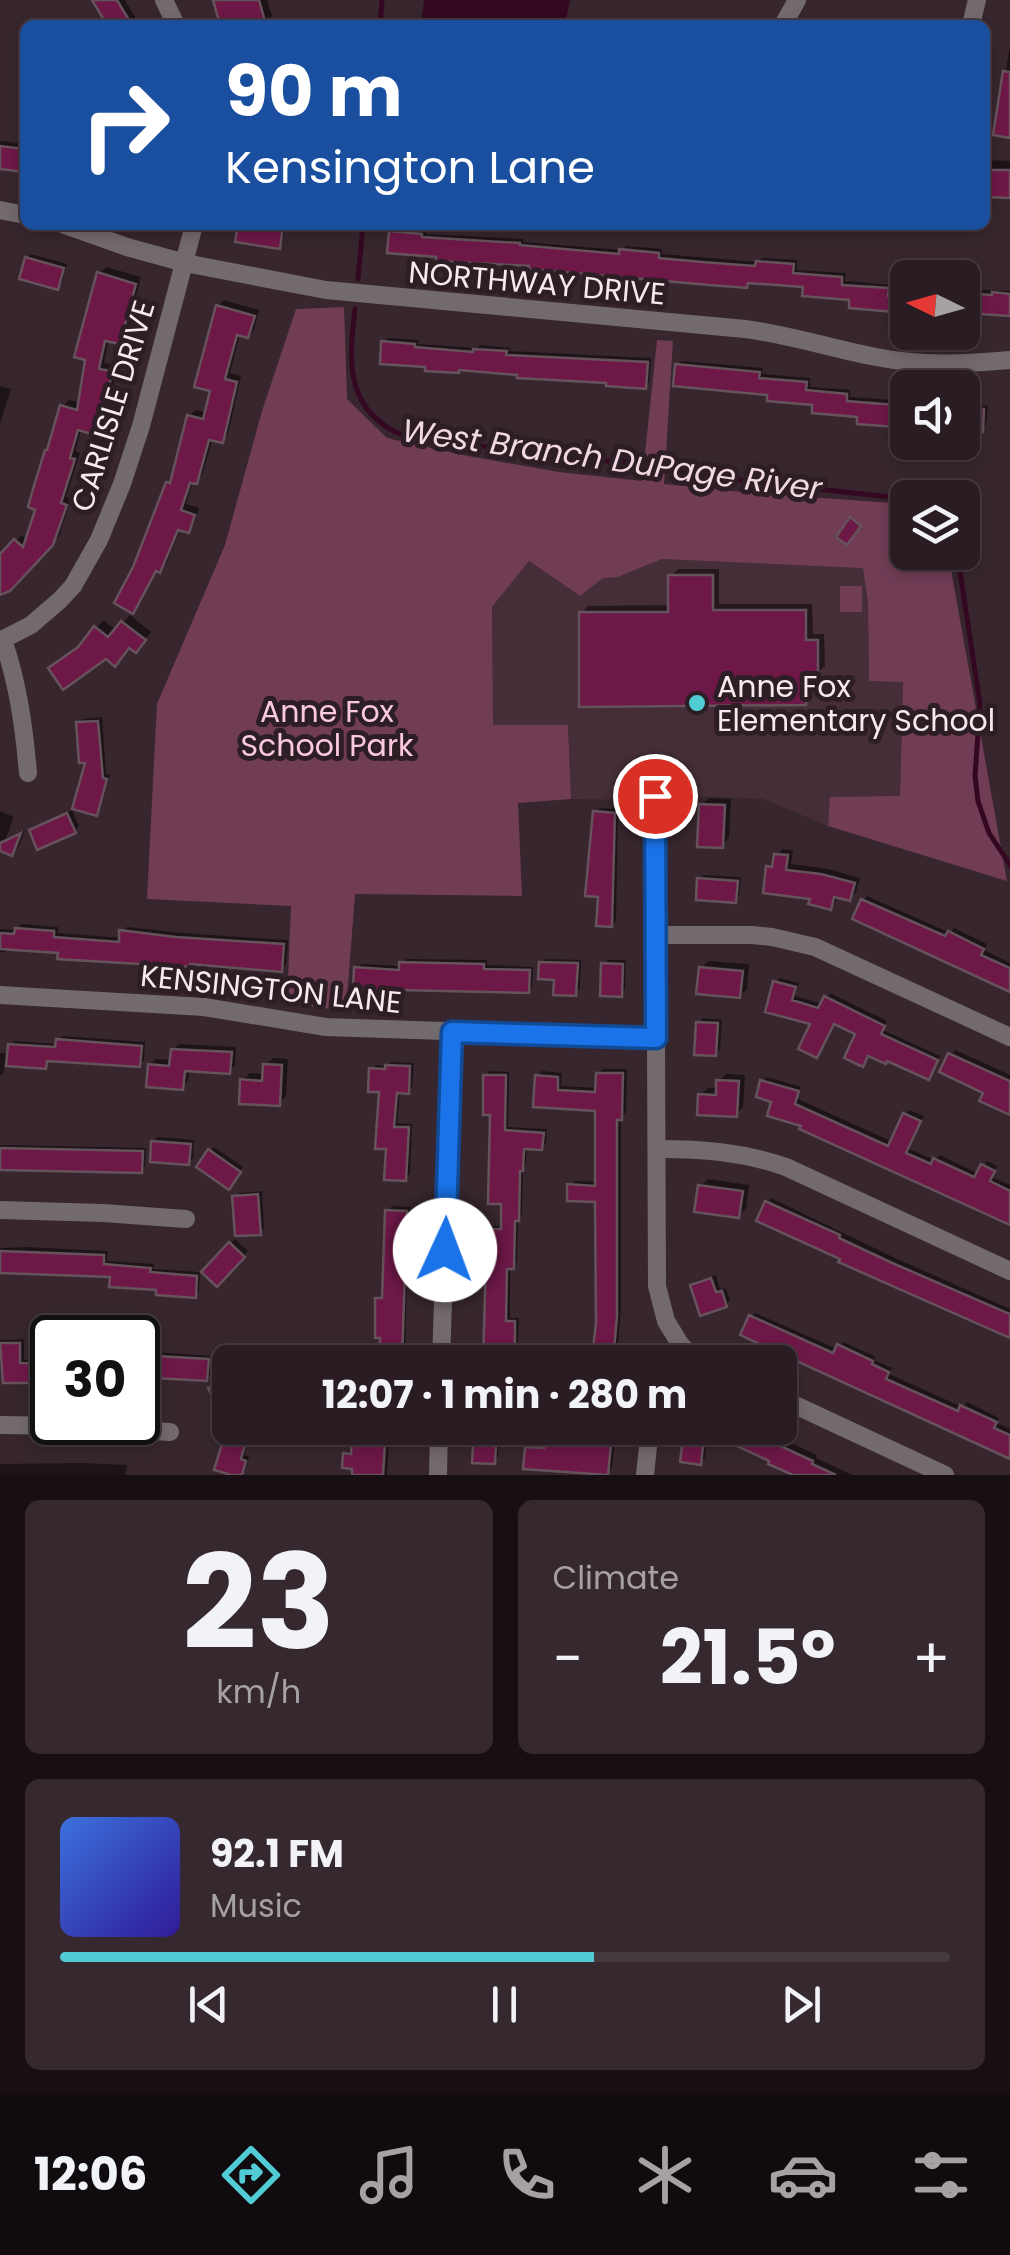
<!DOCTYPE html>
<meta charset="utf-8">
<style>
:root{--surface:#291c22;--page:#35292f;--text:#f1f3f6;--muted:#a5a1a5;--line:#453a40;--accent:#51ccd4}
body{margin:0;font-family:Poppins,sans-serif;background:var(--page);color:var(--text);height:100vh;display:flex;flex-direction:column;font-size:38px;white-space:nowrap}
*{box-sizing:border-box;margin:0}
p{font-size:32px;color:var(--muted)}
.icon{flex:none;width:55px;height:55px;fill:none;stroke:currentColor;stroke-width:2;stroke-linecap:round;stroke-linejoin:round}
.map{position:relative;height:1475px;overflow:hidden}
.side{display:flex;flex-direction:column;gap:25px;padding:25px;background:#170f13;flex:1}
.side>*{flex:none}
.guide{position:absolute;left:20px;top:20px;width:970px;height:210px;border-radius:15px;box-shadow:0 5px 15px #0003,0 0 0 2px var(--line);background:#1a4fa0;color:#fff;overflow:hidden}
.needle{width:65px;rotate:275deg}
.controls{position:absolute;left:890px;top:260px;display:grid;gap:20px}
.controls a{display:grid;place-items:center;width:90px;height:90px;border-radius:15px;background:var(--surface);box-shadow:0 5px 15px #0003,0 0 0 2px var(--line);font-size:50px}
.speed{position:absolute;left:30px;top:1315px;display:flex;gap:20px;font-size:50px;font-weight:700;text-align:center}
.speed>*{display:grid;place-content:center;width:130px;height:130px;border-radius:50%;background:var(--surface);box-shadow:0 5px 15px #0003,0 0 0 2px var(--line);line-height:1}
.speed .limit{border:5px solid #111;border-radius:15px;background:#fff;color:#111}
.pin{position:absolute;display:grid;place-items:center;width:85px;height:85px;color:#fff;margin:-42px;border:5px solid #fff;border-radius:50%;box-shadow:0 2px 10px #0007}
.me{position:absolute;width:110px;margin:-55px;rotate:2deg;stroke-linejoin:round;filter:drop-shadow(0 0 8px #0008)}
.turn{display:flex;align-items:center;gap:35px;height:210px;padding:0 40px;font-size:45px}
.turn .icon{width:130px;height:130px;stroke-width:2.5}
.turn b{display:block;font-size:70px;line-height:85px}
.big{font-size:75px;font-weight:700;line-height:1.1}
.side .tile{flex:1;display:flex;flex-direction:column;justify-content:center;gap:15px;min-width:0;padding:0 35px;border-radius:15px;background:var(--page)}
.side .dial{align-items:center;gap:0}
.dial b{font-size:130px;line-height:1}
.song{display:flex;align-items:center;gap:30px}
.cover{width:120px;height:120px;border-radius:15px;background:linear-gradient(135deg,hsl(220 70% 55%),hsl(250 70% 35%))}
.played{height:10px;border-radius:5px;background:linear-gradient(90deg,var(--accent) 60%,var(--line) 60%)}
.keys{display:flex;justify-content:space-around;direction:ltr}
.heat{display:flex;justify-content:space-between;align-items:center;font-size:55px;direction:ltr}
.side .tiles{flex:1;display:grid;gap:25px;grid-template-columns:1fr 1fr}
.tile:last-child{grid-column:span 2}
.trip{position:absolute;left:212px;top:1345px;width:585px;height:100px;border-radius:15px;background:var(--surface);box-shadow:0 5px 15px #0003,0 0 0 2px var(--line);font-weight:700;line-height:100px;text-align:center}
.menu{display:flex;height:160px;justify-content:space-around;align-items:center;background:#100b0e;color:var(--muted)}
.menu .icon{width:70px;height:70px}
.menu .selected{color:var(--accent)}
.menu b{font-size:45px;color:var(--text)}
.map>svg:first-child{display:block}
</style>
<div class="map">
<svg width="1010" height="1475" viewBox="0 0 1010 1475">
<rect width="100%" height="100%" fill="#37262e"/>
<path fill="#452e38" d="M662 559 863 567 868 603 869 680 903 681 900 797H831L828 826 763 799 675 795 664 799 634 800 571 799 568 725H493L492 607 528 561 580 596 603 577H618Z"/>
<g fill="#703d55">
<path d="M344 307 347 399 387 438 468 456 559 472 642 481 657 340 673 341 664 484 751 493 907 504 908 552 948 553 1007 881 828 826 830 797 900 796 903 682 869 681 868 603 863 568 662 559 618 577 603 578 580 596 529 561 492 607 493 725H568L571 799 518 803 522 896 355 894 346 1011 287 1003 291 906 147 899 157 704 225 545 262 411 296 309Z"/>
<rect x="840" y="586" width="22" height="26"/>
</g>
<path fill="#350821" d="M424 0H570L565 25H421Z"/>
<g fill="#0007">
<path d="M95 0H125L140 25H110Z"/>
<path d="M217 0H267L272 16 267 21 268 25H222Z"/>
<path d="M1010 45V135L996 133Z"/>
<path d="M0 141 25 144V170L0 166Z"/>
<path d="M985 160 1010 161V195L985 194Z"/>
<path d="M240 225H285L283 242 279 246 238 240Z"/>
<path d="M396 228 426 230 425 234 523 239V242L622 250 626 246 662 249V254L758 262 762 258 797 260V270L846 273 845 281 892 285V292L908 294V318L896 309 806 285 751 281 746 285 439 255 391 232Z"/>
<path d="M31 254 67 264 62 283 57 287 27 258Z"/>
<path d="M106 267 141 277 126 335 119 342 109 339 104 363 117 365 111 401 107 405 101 425 94 432 82 428 75 451 80 453 66 497 71 499 59 536 8 589 0 593V562L6 552 22 535 28 540 63 406 69 400 80 403 99 274Z"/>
<path d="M962 289 1010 291V314L962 312Z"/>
<path d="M224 300 259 310 254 330 248 336 240 334 230 373 241 376 228 434 222 440 213 438 202 475 196 482 193 481 186 504 199 508 194 524 188 530 181 528 166 564 160 570 158 569 139 605 133 611 136 568 168 484 174 477 189 416 196 410 207 413 213 390 218 306Z"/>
<path d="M388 338 419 340 418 344 477 348 480 345 510 348 509 351 651 358 649 382 645 387 609 381 520 372 384 342Z"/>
<path d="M682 361 763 368 762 374 810 378V387L850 390V397L908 401V425L770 393 677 365Z"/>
<path d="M0 386 11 389 0 424Z"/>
<path d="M962 404 988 406 986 425 982 429 962 428Z"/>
<path d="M678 569H719V604H812L813 634H824L825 666 817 673H812V696L805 703 581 613 588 606 671 605V576Z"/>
<path d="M130 615 151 632 142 643 106 656 84 643 103 620 116 630Z"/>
<path d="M102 717 106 774 110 775 100 809 96 813 88 760 78 723 83 719Z"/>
<path d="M709 798 731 799 729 838 722 845 701 805Z"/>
<path d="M600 808 618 809 616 921 611 925 600 895 596 812Z"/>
<path d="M72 810 79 826 75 830 32 831 36 826Z"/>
<path d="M0 811 14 817 6 838 25 830 19 846 12 853 0 848Z"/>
<path d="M782 849 793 850 791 864 828 869 860 878 856 892 850 898 838 895 836 901 830 907 769 868Z"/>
<path d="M704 875 741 877 739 896 735 900 700 879Z"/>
<path d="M867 896 950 933 954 928 987 944 984 950 1010 963V990L863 901Z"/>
<path d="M22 924 58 927V933L122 938V932L127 927 182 933 288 940 286 964 281 970 10 947 5 952H0V929L16 930Z"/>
<path d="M406 959 487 960V965L533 967 532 986 528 991 357 968 361 964 402 966Z"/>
<path d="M546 959 581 960 580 989 575 993 541 963Z"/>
<path d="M608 960H626L625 990 621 994 604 964Z"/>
<path d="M708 961 749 964 747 989 739 996 701 968Z"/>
<path d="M780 978 799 983 795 996 823 1004 830 993 887 1021 883 1030 940 1056 933 1073 928 1077 870 1054 863 1064 859 1033 835 1022 821 1051 817 1056 813 1022 768 1010 776 982Z"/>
<path d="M703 1018 722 1020 720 1049 715 1054 699 1023Z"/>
<path d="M62 1036 145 1042 144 1060 139 1065 50 1058 45 1066 4 1063V1072L0 1076V1053L10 1054V1045L15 1041 58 1044Z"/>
<path d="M179 1044 236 1047 235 1065 229 1071 190 1069 188 1081 182 1087 150 1065 156 1059 172 1060 173 1050Z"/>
<path d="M955 1050 1010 1075V1113L986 1091 943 1071Z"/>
<path d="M273 1058 288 1059 286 1096 279 1103 243 1080 250 1073 265 1074 266 1065Z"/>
<path d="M391 1062 414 1063 412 1087 408 1091H400L397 1123 412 1124 410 1174 405 1178 389 1147 381 1090 372 1070 376 1065 387 1066Z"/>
<path d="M603 1069H627L626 1112 621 1118V1309L616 1362H593L598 1325 597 1200 570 1186 575 1181 598 1182 597 1108 536 1105 538 1076 542 1071 562 1073 561 1086 598 1088V1074Z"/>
<path d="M490 1071 509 1072 508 1127 547 1129 546 1143 542 1147 527 1146 526 1164 523 1167 522 1214 518 1218 517 1262 510 1267V1318H519L517 1362H485L489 1230 494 1226H504L493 1113 486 1076Z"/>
<path d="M726 1074 745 1075 743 1107 736 1114 701 1095 708 1088H719V1081Z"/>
<path d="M767 1077 801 1087 798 1099 893 1142 905 1114 909 1110 924 1116 909 1149 935 1160 940 1155 979 1174 987 1161 997 1166 992 1177 1010 1185V1223L804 1124 774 1100 763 1082Z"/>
<path d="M158 1137 194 1140 193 1158 188 1163 153 1142Z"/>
<path d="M0 1145 146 1148 145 1166 141 1171 0 1167Z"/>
<path d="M214 1147 243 1167 233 1182 210 1151Z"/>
<path d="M708 1179 749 1185 746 1208 738 1216 701 1186Z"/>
<path d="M262 1191 264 1228 260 1232 235 1197 239 1193Z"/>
<path d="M771 1198 895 1258 1010 1309V1336L843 1258 767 1203Z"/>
<path d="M392 1206 411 1207V1236L408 1239 405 1362H382V1336L378 1299 383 1294 388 1211Z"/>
<path d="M235 1239 248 1251 217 1284 204 1272Z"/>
<path d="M27 1247 108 1251 107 1261 154 1264V1269L200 1272 199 1291 195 1295 113 1274 0 1271V1248Z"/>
<path d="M716 1275 720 1290 726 1288 730 1300 726 1305 693 1286 697 1281Z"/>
<path d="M755 1313 837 1349 843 1342 876 1357 874 1360 892 1368 889 1374 962 1407 967 1402 999 1418 997 1423 1010 1429V1457L751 1317Z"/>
<path d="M24 1339V1360H52V1382L5 1381V1364H0V1340Z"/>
<path d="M138 1351 212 1356 211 1374 206 1379 138 1374Z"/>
<path d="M233 1428 250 1433 244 1455 249 1456 245 1471 240 1475 228 1432Z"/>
<path d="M375 1428H400H390L387 1475H354L355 1466 346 1454 350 1450H354V1438L359 1433 375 1434Z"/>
<path d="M477 1428H500L498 1457 494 1461 475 1460Z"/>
<path d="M588 1428H610V1430L616 1431 612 1468 607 1473 527 1448 532 1443 546 1444 547 1439 552 1434 588 1437Z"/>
<path d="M686 1428H708L705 1458 701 1462 682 1460Z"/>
<path d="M735 1428H765L768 1429 767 1432 817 1455 816 1458 853 1475H800L730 1440Z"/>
<path d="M83 1463 127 1465 126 1475H0V1464Z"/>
</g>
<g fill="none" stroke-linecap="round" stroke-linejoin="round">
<g stroke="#350821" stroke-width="5">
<path d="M380 25 382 0"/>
<path d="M358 279 363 225"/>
<path d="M355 309C348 363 346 411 402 435L574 459 643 463 692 475 908 499"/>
<path d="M957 552 980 704 975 776 978 801 989 833 1010 865"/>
</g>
</g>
<g fill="#6e1848" stroke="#66525b" stroke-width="2.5">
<path d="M92 0H117L132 25H107Z"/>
<path d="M213 0H259L266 25H220Z"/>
<path d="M1003 71 1010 72V138L993 135Z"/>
<path d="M0 146 25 149 24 172 0 169Z"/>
<path d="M985 170H1010V198L985 197Z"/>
<path d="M238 225 283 226 280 249 235 242Z"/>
<path d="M389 231 422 234V237L520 243V245L619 254V249L659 253V258L702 262 755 266 756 261 794 264 793 273 842 277V285L889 288 888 296 908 298V320L893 319 894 312 849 308V300L802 296 803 287 748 283 747 288 709 285 529 269V266L436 261V257L387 253Z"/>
<path d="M25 257 64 268 58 290 19 279Z"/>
<path d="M97 272 136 284 120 344 105 341 99 369 112 371 105 410H102L95 435 78 430 70 458 75 459 61 503 67 505 53 545 10 591 0 595V554L14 539 23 547 35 510 28 507 33 489 45 450H47L60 405 77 410 85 360 74 357Z"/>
<path d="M992 292 1010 294V316L980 314V317L962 316V293L992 295Z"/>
<path d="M216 305 255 316 248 338 237 335 225 379 237 382 223 443 209 440 197 484 190 483 181 510 195 515 189 533 178 530 160 573 156 571 133 614 114 603 133 567 166 482 170 483 187 415 203 419 210 391 194 387Z"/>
<path d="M381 341 415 344V347L473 352V349L507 351 506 355 648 362 646 389 606 386V383L517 378V375L459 370V373L425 371V367L380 364Z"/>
<path d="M675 364 760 372 759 378 807 382 806 390 847 394V401L908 406V428L857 424V417L812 413V405L767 401V395L673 386Z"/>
<path d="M962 408 984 409 983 432 962 430Z"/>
<path d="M850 517 861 526 847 545 836 537Z"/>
<path d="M668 575H713V610H806V640H818V676H806V705L579 707V612H668Z"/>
<path d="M121 621 146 640 136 653 129 648 115 667 106 659 63 690 48 668 78 647 94 626 108 637Z"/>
<path d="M98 721 103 778 107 779 97 816 72 809 85 763H79L76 722Z"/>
<path d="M699 804 725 805 723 848 697 847Z"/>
<path d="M593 811 615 813 612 927 596 926 598 897 585 896Z"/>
<path d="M67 813 76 833 37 850 29 830Z"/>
<path d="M21 833 12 856 0 851V843Z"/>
<path d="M774 854 788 855 786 870 821 874 855 883 850 901 834 897 831 910 808 904 810 899 763 893 766 866 772 867Z"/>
<path d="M697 878 738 881 736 903 696 900Z"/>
<path d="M861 899 945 936 948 931 984 949 981 955 1010 968V992L852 919Z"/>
<path d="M15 928 54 931V937L119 942V930L176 937 284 944 282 972 190 964V967L57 959 58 953 0 949V933L14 934Z"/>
<path d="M399 962 484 964V969L530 970 529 993 353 989 354 967 399 970Z"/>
<path d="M539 962 578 963 576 996 553 995 554 980 538 979Z"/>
<path d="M601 963 623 964 622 997 600 996Z"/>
<path d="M699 967 743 971 740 998 696 994Z"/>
<path d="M773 981 796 987 792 1000 818 1008 824 996 885 1026 881 1034 938 1060 929 1080 887 1061 886 1064 868 1056 863 1067 844 1058 855 1034 834 1024 817 1058 798 1049 810 1024 765 1012Z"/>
<path d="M696 1022 718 1023 716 1056 694 1055Z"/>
<path d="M56 1039 142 1046 140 1067 47 1061 46 1069 6 1066 8 1044 55 1047Z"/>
<path d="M171 1049 232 1052 230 1074 185 1071 183 1090 146 1087 148 1064 169 1066Z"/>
<path d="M948 1053 1010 1081V1115L979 1101 983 1093 939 1072Z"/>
<path d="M263 1064 282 1065 280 1106 239 1104 240 1079 262 1081Z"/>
<path d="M385 1065 410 1066 409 1094 397 1093 394 1127H409L406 1181 384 1180 386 1149H375L379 1092H368L369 1068 385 1069Z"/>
<path d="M596 1073H623L622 1120H617V1316L613 1362H591L596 1324 595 1202 567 1201V1184L595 1186V1111L533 1107 535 1075 558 1077V1090L595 1092Z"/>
<path d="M483 1075H506L505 1130 544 1133 542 1150 524 1149 523 1171H520L519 1221H515L514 1269H507L506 1321H515V1361H483L487 1229H501V1204H488L490 1115H483Z"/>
<path d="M716 1080 739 1081 737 1117 697 1115 698 1094 716 1095Z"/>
<path d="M760 1080 799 1091 795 1104 888 1146 903 1113 921 1121 906 1153 931 1164 933 1158 974 1177 981 1164 995 1171 990 1181 1010 1191V1225L799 1129 801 1126 767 1116 771 1102 756 1097Z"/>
<path d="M151 1141 191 1144 189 1165 150 1162Z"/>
<path d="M0 1148 143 1151 142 1173 0 1170Z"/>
<path d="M208 1149 241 1172 229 1190 196 1167Z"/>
<path d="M698 1185 743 1191 739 1218 694 1212Z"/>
<path d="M258 1194 261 1235 235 1236 232 1196Z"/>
<path d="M765 1201 840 1235 839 1238 890 1262 1010 1314V1338L838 1262 840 1259 756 1221Z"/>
<path d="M385 1210 407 1211 402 1362H379L380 1338H375V1298H382Z"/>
<path d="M229 1242 245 1257 217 1287 201 1272Z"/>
<path d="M0 1251 104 1255V1264L151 1268 150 1272 197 1276 196 1298 156 1295V1290L109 1287 110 1277 0 1273Z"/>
<path d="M711 1278 716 1292 722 1291 727 1307 700 1316 690 1285Z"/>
<path d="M749 1315 833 1353 837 1344 873 1361 872 1364 889 1372 886 1379 958 1411 960 1405 997 1422 994 1428 1010 1435V1459L740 1335Z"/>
<path d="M0 1343H20V1363L52 1364V1385H30V1383H3Z"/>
<path d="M138 1355 209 1359 207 1381 138 1377Z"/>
<path d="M230 1377V1406L220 1411 208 1388Z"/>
<path d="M373 1428H386L383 1475H352V1469L342 1468 343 1453 351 1454 352 1437 372 1438Z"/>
<path d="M474 1428H497L495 1464 472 1463Z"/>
<path d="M684 1428H705L701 1465 680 1462Z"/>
<path d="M732 1428H749L765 1435 763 1438 813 1461 812 1464 836 1475H793L768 1464 769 1461 726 1441Z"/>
<path d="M226 1431 247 1437 241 1459 246 1461 242 1475H231L214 1470Z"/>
<path d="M586 1432 612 1435 608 1475 523 1469 525 1447 544 1448V1438L585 1441Z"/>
</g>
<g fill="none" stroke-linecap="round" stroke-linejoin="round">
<g stroke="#736a6e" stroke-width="18">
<path d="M164 0 176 25"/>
<path d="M783 25 797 0"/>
<path d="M971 25 977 0"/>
<path d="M0 210 25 215"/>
<path d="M65 225 127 247 185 263 326 290 745 329C792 335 832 349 876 357 921 366 965 364 1010 360"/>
<path d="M3 640C18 683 24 727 28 773"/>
<path d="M0 641 31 625 60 600 73 586 99 540 122 484 141 426 194 225"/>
<path d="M655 796 657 1286 666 1321 680 1344 665 1362"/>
<path d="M656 935H752L772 937 815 947 1010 1037"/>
<path d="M0 995 204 1007 326 1027 656 1038"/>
<path d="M657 1149C703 1149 743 1152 786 1167L1010 1271"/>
<path d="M0 1210 103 1213 186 1219"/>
<path d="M680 1344 692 1356 704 1362"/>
<path d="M441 1362 452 1033"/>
<path d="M780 1398 945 1475"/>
<path d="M0 1425 74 1426 170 1432"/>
<path d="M438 1475 439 1428"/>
<path d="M645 1475 650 1428"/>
</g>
</g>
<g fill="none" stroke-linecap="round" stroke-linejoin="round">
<defs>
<path id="route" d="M445 1250 452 1032 656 1038 655 796"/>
</defs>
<use href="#route" stroke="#114b97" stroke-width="25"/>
<use href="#route" stroke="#1a73e8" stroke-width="18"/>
</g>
<circle fill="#51ccd4" stroke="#2d1d24" stroke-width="4" cx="697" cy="703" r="10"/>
<g text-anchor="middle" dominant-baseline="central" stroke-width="10" stroke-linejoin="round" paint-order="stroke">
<g font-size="30" fill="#f6eaef" stroke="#2d1d24">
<text transform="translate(537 283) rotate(5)">NORTHWAY DRIVE</text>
<text transform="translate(113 406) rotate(-73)">CARLISLE DRIVE</text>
<text transform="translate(271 989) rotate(6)">KENSINGTON LANE</text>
</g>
<g font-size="30" fill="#f6eaef" stroke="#2d1d24" text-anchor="start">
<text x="717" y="686">Anne Fox<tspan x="717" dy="34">Elementary School</tspan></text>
</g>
<g font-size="30" fill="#fbc9de" stroke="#2d1d24">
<text x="327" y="711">Anne Fox<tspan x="327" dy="34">School Park</tspan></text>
</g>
<g font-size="32" font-style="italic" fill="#f2d8e3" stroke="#2d1d24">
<text transform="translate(612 459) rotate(8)">West Branch DuPage River</text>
</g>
</g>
</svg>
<div class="controls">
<a><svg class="needle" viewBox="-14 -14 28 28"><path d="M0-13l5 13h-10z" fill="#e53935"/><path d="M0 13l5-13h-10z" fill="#a5a1a5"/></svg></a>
<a><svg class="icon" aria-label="sound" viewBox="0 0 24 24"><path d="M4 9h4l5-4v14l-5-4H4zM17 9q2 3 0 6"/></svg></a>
<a><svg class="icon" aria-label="layers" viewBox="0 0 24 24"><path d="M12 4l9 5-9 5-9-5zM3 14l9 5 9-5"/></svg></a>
</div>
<div class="speed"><div class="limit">30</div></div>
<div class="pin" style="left:655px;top:796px;background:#d93025"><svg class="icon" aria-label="arrive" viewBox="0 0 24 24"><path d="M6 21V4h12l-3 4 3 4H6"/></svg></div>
<svg class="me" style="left:445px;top:1250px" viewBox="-20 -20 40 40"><circle r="19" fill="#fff"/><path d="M0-13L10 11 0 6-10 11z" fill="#1a73e8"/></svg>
<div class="trip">12:07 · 1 min · 280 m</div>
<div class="guide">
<div class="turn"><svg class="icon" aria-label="right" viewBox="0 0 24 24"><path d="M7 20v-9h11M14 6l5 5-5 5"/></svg><div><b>90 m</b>Kensington Lane</div></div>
</div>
</div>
<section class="side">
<div class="tiles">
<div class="tile dial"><b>23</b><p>km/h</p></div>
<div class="tile"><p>Climate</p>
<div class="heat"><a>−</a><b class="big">21.5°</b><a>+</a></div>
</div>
<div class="tile">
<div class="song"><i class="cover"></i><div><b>92.1 FM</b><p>Music</p></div></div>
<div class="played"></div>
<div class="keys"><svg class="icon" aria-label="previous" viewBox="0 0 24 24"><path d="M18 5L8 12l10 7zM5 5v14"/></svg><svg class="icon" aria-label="pause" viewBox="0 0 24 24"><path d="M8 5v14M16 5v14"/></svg><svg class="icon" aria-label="next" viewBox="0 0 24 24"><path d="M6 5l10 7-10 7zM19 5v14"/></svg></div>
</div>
</div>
</section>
<nav class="menu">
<b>12:06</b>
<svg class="icon selected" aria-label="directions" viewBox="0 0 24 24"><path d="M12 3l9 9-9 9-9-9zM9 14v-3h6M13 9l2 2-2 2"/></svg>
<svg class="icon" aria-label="music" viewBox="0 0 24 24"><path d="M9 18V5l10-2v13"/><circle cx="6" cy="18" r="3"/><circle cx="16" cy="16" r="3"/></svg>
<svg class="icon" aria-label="phone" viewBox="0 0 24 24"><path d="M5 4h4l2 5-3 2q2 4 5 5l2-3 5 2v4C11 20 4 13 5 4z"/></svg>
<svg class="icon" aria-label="climate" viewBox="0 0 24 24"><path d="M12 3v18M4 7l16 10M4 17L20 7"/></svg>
<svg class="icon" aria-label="car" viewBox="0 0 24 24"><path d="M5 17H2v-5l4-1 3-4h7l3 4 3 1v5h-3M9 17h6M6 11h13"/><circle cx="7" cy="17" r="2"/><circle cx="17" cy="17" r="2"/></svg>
<svg class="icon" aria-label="filters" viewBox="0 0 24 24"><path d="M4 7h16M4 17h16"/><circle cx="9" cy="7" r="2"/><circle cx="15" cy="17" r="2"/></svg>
</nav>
